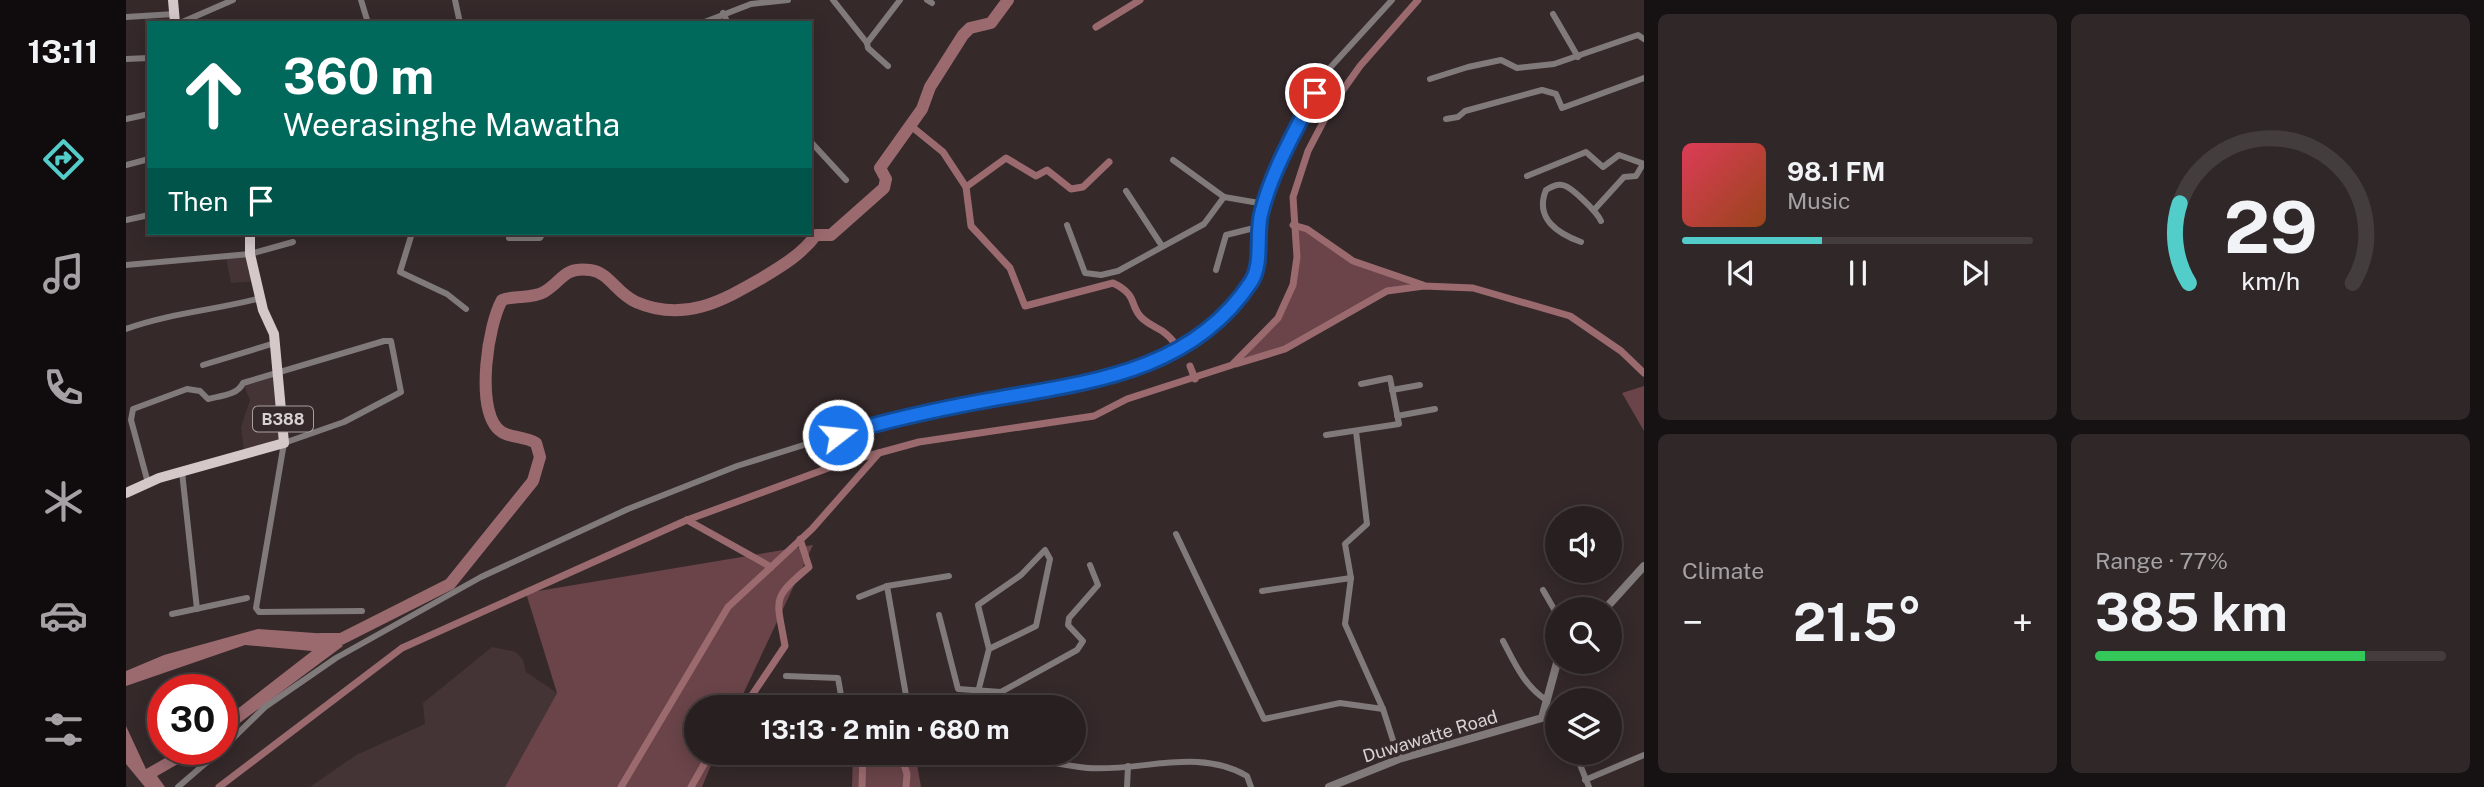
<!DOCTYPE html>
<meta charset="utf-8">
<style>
:root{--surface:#281f20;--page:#302729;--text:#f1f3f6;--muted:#a5a2a5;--line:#443d3e;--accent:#53cdca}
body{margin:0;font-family:"Public Sans",sans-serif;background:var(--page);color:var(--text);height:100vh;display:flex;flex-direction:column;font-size:26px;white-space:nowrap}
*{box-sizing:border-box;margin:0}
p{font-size:23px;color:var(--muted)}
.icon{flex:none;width:38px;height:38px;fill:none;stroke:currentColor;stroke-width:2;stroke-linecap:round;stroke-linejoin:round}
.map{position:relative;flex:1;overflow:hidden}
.drawer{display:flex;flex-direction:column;gap:14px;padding:14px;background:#161112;width:840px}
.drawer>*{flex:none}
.top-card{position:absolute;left:21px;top:21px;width:665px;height:214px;border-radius:0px;box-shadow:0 4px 18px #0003,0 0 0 2px var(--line);background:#00695c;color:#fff;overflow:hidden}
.controls{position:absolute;left:1419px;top:506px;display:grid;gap:14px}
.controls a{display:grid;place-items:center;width:77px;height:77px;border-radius:50%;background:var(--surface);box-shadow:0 4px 18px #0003,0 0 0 2px var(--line);font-size:35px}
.speed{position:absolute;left:21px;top:674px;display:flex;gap:14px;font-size:35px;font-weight:700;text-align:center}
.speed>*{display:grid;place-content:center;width:91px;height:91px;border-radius:50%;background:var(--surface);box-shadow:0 4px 18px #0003,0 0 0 2px var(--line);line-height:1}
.speed .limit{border:10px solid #d22;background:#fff;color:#111}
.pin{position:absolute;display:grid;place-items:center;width:60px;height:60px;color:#fff;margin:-30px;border:4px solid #fff;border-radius:50%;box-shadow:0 2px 7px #0007}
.me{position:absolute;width:77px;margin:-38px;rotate:74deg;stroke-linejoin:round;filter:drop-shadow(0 0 5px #0008)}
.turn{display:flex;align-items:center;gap:24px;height:147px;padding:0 21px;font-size:32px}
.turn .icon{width:91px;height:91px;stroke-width:2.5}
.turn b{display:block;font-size:49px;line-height:60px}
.then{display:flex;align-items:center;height:66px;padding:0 21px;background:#0003;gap:14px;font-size:26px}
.big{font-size:52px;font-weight:700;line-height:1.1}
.drawer .tile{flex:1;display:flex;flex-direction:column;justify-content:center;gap:10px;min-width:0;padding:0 24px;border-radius:10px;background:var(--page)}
.drawer .dial{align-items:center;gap:0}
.dial svg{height:182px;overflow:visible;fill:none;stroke:var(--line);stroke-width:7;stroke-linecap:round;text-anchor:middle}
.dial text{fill:var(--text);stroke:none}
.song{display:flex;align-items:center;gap:21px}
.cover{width:84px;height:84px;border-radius:10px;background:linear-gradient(135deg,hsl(350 70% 55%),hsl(20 70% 35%))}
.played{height:7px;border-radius:4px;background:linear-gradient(90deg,var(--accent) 40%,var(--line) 40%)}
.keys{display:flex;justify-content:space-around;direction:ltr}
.heat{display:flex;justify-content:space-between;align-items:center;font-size:38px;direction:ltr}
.charge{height:10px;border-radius:5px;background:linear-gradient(90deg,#34c759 77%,var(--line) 0)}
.drawer .tiles{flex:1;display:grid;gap:14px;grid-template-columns:repeat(2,1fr)}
.trip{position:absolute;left:558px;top:695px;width:402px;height:70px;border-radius:35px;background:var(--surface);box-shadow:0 4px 18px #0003,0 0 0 2px var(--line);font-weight:700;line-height:70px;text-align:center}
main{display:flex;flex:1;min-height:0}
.dock{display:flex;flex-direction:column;width:126px;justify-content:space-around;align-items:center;background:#100c0d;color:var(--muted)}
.dock .icon{width:49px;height:49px}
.dock .selected{color:var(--accent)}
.dock b{font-size:32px;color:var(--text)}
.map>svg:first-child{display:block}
</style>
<main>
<nav class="dock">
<b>13:11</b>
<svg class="icon selected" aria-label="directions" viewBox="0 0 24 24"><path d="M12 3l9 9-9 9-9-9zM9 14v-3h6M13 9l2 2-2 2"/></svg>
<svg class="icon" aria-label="music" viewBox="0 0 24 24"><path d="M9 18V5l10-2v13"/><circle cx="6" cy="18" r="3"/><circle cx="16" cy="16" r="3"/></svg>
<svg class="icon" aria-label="phone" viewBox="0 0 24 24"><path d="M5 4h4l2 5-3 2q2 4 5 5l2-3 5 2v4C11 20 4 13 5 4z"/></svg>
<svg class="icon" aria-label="climate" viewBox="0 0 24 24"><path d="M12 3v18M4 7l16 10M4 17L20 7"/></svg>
<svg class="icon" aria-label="car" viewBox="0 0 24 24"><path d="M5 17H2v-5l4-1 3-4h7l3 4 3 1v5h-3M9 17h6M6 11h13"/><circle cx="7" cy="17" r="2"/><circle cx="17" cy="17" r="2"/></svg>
<svg class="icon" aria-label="filters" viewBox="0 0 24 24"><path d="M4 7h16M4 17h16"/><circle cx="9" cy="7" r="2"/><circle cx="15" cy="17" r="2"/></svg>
</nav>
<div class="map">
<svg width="1518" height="787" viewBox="0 0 1518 787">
<rect width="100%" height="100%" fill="#35292a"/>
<g fill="#453435">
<path d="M124 254 130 281 105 283 100 258Z"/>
<path d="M153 372 158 443 118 450 115 427 124 400 117 383Z"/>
<path d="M366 647 390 652 397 660 400 672 431 693 379 787H184L230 755 299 724 297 703Z"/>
</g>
<g fill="#6a4448">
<path d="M1169 227 1181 232 1225 262 1286 284 1262 289 1159 347 1117 359C1160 313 1178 293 1169 227Z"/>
<path d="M1518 386V431L1496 393Z"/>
<path d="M687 545 611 707H570V752L590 753 576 787H379L431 693 400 593Z"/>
<path d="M727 753H789L795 787H726Z"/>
</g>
<g fill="#9b6a6f">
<path d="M132 629 203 634 217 646 96 736V721L186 651 119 645 0 686V671L38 655Z"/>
<path d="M0 726 20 769 55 749H78L31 776 39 787H19L0 764Z"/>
</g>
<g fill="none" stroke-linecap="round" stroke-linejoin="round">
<g stroke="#9b6a6f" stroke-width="7">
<path d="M970 27 1014 0"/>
<path d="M785 126 817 152 840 187 845 226 884 268 899 306 987 283C1014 296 1002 306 1017 319 1031 331 1036 326 1051 346"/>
<path d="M840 187 880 158 910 176 921 170 945 189 957 187 983 162"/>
<path d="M1167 225 1181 229 1227 261 1297 285"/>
<path d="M1110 364 1159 349 1261 291 1298 286 1347 288 1444 316 1495 351 1518 373"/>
<path d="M1064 366 1069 379"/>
<path d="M561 520 645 567"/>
<path d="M618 707 659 646C651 598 644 600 683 567L674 539"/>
<path d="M774 752 781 774 780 787"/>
<path d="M93 787 276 648 561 520 716 463 793 442 968 416 1001 399 1106 365 1152 318 1167 285 1171 257 1167 197 1182 151 1205 107 1234 66 1292 0"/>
<path d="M495 787 602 607 686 529 753 453"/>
<path d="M565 787 585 752"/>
<path d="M736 787 737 752"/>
</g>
<path stroke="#9b6a6f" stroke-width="12" d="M195 639H215L324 584 407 481 414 457 410 443C397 435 381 439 371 428 350 404 362 325 376 300 389 295 406 299 418 292 437 281 436 267 464 270 483 272 490 293 510 302 558 323 596 301 636 278 656 266 676 254 690 235H705L758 188 760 179 754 168 796 109 804 87 837 35 844 28 865 23 882 0"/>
<g stroke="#807a7a" stroke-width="6">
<path d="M235 0 242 23"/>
<path d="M329 0 334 23"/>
<path d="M707 0 741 43 774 0"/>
<path d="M801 0 806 3"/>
<path d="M597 13 602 23"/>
<path d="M1427 14 1452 57"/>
<path d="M0 17 49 14"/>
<path d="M54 23 107 0"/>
<path d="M576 23 625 4 662 0"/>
<path d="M741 43 742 48 762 66"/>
<path d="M0 59 23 58"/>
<path d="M1304 79 1342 67 1375 60 1391 68 1428 64 1512 35 1518 39"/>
<path d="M0 119 23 114"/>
<path d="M1320 119 1332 117 1339 111 1416 90 1430 94 1436 108 1518 78"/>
<path d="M684 141 720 180"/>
<path d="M1047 160 1098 197 1139 204"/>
<path d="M0 165 23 159"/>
<path d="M1401 176 1460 152 1477 167 1493 155 1518 164"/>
<path d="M1000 191 1036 246"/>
<path d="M1468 210 1498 177 1510 176 1517 164"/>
<path d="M0 220 23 215"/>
<path d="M941 225 959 273 975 275 992 271 1078 224 1098 197"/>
<path d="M286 233 274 272 321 294 340 309"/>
<path d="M383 238H414L417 233"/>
<path d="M1455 242C1433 234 1408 219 1420 190 1425 187 1430 184 1436 185 1445 186 1471 212 1475 221"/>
<path d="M0 265 124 254 167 242"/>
<path d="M1090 270 1100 235 1132 227"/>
<path d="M0 329C44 313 90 310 135 298"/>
<path d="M77 365 149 343"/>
<path d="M1266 390 1294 385"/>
<path d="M1271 416 1309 409"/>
<path d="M1230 431 1241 524 1219 544 1225 578 1219 624 1257 709 1273 759"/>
<path d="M1200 435 1273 424 1264 378 1235 384"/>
<path d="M56 472 71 609"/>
<path d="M22 483 5 420 7 409 61 389 74 391 82 399C94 396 112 395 117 383L258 341H265L275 392 218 422 158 443 130 608 133 612 236 611"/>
<path d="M1050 534 1138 719 1214 703 1257 709"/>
<path d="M1417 590 1432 616"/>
<path d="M1136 591 1225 578"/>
<path d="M733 597 761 586"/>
<path d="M46 614 121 598"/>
<path d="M813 615 832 689 875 692 951 650 957 641 942 625 943 618 972 585 964 565"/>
<path d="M1377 641C1389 664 1398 685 1420 700"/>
<path d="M660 676 712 678 717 707"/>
<path d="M782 707 761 586 823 576"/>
<path d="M857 707 853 688 863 649 910 626 924 559 919 550 895 575 852 605 863 649"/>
<path d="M1416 718 1432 714"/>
<path d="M96 749 139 707 210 658 355 577 502 509 611 466 703 437 855 401 978 379 1047 353 1094 318 1125 282 1130 266 1135 211 1165 140 1202 70 1266 0"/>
<path d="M870 752C900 757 931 765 962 768 1015 772 1072 747 1121 776L1125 787"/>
<path d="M1449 752 1463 787"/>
<path d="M663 755 690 752"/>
<path d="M1459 780 1518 755"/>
<path d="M52 787 96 749"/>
<path d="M1001 787 1002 766"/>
</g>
<g stroke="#807a7a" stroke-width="8">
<path d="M1479 609 1518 566"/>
<path d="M1203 787 1273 759 1416 718 1432 659"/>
</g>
<g stroke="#d5c8c9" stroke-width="10">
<path d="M47 0 49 23"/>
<path d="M0 493 33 478 158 443 148 334 137 310 124 254V233"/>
</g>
</g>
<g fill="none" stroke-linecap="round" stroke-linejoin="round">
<defs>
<path id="route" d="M712 435C759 421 808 410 857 401 955 383 1064 375 1125 282 1137 264 1130 235 1135 214 1145 173 1169 131 1189 93"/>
</defs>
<use href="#route" stroke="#114b97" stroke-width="18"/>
<use href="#route" stroke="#1a73e8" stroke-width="12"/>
</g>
<g text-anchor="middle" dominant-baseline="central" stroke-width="7" stroke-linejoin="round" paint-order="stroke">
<rect fill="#35292a" stroke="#a89fa0" stroke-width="2" x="127" y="406.5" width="60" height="25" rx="5"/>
<g font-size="16" font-weight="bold" fill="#d9d2d2">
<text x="157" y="419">B388</text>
</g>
<g font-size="18" fill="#d9d2d2" stroke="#35292a">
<text transform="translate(1304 736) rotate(-17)">Duwawatte Road</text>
</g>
</g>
</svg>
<div class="controls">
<a><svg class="icon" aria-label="sound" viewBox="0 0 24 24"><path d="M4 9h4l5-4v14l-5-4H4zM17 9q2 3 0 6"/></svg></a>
<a><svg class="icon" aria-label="search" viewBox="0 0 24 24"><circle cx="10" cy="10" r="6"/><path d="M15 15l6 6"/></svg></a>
<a><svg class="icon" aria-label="layers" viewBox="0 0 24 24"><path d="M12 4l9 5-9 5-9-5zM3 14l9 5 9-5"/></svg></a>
</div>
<div class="speed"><div class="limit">30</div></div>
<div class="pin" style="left:1189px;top:93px;background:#d93025"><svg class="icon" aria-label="arrive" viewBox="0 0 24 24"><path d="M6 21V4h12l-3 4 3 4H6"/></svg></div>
<svg class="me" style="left:712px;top:435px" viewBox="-20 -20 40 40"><circle r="17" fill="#1a73e8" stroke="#fff" stroke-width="3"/><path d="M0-11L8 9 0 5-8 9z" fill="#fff"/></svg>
<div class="trip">13:13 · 2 min · 680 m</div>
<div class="top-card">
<div class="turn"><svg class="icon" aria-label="ahead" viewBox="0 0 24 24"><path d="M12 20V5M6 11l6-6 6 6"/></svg><div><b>360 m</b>Weerasinghe Mawatha</div></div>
<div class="then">Then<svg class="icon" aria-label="arrive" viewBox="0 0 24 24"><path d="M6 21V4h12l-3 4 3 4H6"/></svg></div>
</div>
</div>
<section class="drawer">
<div class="tiles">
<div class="tile">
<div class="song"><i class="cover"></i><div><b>98.1 FM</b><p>Music</p></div></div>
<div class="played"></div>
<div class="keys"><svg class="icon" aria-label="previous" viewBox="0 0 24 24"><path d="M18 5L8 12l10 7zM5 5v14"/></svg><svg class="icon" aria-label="pause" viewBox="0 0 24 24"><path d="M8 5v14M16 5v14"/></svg><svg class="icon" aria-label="next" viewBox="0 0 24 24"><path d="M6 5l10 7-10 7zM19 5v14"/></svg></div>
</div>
<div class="tile dial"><svg viewBox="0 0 100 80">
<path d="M14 69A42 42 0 1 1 86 69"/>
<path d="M14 69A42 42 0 0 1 10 34" stroke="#53cdca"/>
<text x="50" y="56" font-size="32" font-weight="700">29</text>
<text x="50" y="72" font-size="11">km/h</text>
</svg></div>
<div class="tile"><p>Climate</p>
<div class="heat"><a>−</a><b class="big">21.5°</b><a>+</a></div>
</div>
<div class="tile"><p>Range · 77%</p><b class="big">385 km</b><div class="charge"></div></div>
</div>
</section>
</main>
